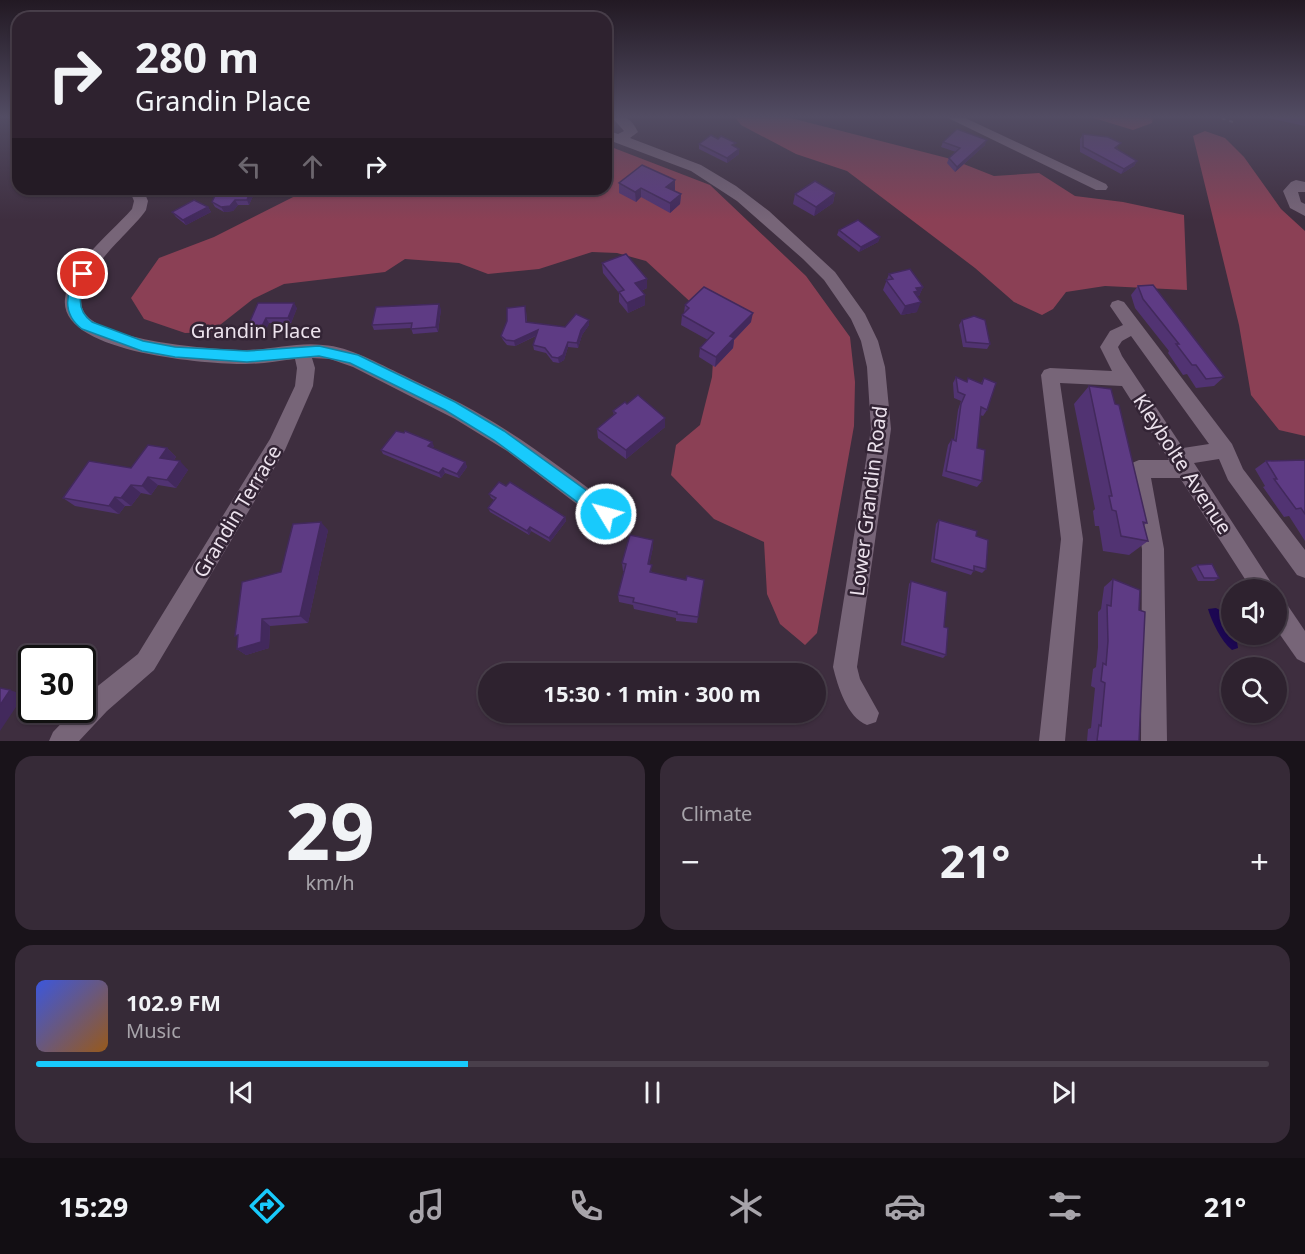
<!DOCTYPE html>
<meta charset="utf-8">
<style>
:root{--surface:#2e222f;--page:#362a37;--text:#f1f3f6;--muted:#a7a4aa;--line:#493f4b;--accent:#18cafc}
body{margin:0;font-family:"Noto Sans",sans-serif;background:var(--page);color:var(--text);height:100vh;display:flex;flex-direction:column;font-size:22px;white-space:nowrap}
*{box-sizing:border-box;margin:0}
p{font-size:20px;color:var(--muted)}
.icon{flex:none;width:33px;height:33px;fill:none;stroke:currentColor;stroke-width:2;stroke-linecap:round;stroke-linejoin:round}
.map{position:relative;height:741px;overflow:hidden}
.details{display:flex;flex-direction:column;gap:15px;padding:15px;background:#19131a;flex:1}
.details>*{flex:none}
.guide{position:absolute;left:12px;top:12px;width:600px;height:183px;border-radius:18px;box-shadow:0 2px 4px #0004,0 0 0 2px var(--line);background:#2e222f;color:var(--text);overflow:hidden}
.tools{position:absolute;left:1221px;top:579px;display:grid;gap:12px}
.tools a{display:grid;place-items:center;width:66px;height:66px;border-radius:50%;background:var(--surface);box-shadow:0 2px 4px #0004,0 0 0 2px var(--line);font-size:30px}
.speed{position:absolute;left:18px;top:645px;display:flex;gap:12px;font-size:30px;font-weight:700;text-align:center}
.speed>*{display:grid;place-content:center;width:78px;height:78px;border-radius:50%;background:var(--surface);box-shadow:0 2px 4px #0004,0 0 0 2px var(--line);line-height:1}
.speed .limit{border:3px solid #111;border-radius:9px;background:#fff;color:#111}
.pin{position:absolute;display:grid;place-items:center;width:51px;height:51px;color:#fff;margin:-26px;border:3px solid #fff;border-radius:50%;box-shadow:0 2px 6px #0007}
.me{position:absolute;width:66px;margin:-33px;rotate:307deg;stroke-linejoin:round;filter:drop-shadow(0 0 4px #0008)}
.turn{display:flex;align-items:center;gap:21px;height:126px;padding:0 24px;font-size:27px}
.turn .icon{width:78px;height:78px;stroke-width:2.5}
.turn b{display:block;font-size:42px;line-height:51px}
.lanes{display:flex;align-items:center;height:57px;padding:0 24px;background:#0003;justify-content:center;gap:30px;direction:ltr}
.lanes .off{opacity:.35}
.big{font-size:45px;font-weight:700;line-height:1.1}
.details .card{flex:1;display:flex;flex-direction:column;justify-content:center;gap:9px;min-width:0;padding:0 21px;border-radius:18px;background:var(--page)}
.details .dial{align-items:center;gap:0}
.dial b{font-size:78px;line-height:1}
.song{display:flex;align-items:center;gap:18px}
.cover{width:72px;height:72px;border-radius:9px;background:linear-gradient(135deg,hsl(230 70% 55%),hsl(30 70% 35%))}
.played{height:6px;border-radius:3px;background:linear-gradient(90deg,var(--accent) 35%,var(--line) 35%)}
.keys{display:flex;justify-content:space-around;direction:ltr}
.heat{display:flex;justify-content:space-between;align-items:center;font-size:33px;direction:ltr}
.details .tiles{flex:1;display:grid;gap:15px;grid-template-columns:1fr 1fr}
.card:last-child{grid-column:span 2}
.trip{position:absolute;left:478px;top:663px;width:348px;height:60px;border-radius:30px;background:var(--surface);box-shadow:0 2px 4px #0004,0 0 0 2px var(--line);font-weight:700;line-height:60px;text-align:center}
.tabs{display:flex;height:96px;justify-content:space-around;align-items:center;background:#120e13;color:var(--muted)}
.tabs .icon{width:42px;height:42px}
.tabs .active{color:var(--accent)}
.tabs b{font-size:27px;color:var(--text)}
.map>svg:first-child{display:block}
</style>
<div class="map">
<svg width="1305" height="741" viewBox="0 0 1305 741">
<rect width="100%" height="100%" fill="#3e2e3f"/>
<g fill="#8b4055">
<path d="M734 116H783L951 159 994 176 1039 173 1075 196 1123 202 1184 215 1187 290 1105 286 1066 292 1053 309 1042 315 1014 302 975 268 847 171 796 154 741 125Z"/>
<path d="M1087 116H1153L1152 123 1133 130Z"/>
<path d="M1205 131 1225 138 1244 157 1281 209 1305 231V436L1279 430 1251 395 1239 325 1193 136Z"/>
<path d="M606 145 710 185 806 276 850 337 855 382 854 426 817 633 805 645 780 624 767 594 764 542 714 519 671 475 676 445 700 425 712 377 714 346 697 308 646 261 617 253 592 252 539 269 488 274 459 263 405 259 385 272 284 284 253 299 211 332 185 333 144 319 131 298 159 258 214 237 309 189H606Z"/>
</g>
<path fill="#1c0752" d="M1216 608C1228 614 1232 622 1232 634L1236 635 1238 648 1232 650C1221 641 1212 622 1208 609Z"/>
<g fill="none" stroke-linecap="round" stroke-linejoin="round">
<path stroke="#7e707f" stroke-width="2" stroke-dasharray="4 4" stroke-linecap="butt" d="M1214 116 1233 122"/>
<g fill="#776578" fill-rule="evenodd">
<path d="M611 116C626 116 631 118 638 132L630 138 701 165 736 186 769 211 835 272 865 314 878 341 885 367 891 429 857 667 860 679 879 713 876 722 867 725C847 717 838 687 833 667L871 429 867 367 861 341 851 319 824 280 803 259 737 201 691 171 606 139V130L618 134 624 131Z"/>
<path d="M944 116H961L1106 184 1108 187 1106 190H1096Z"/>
<path d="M1296 180 1305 182V192H1298L1301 202 1305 204V216L1290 208 1283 191 1291 182Z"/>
<path d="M129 189H143L148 201 146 210C131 233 70 279 83 310 96 341 215 350 246 350 271 350 297 342 323 345 351 347 377 363 403 375 434 390 466 405 495 423 536 448 575 478 613 507L616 514 613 521 606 523 599 521 507 451 455 419 353 367 330 359 312 358 315 368 313 386 285 450 154 670 107 711 79 741H49L53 732 74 710H82V701L89 693 138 654 270 439 295 386 297 368 295 359C278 361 262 364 245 364 208 364 59 353 65 299 68 266 111 233 132 209L134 201Z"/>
<path d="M1118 300 1124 302 1232 444 1243 469 1305 550V578L1297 575 1228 480 1219 459 1194 463 1276 590H1252L1180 478H1151L1164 549 1167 741H1141L1142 549 1129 469 1132 463 1139 460H1169L1122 386 1060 383 1083 539 1065 741H1039L1061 539 1041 375 1044 370 1050 368 1112 371 1100 347 1110 331 1123 325 1110 306 1112 302ZM1131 336 1209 444 1183 448 1122 356 1118 347 1122 341Z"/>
<path d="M1276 597 1284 600 1305 631V663L1297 659 1276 629Z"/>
</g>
</g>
<g fill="#513372">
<path d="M1258 116H1305V126Z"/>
<path d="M1083 134 1118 148 1117 149 1137 161 1134 166 1121 174 1080 152V139Z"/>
<path d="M943 142 985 145 955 172 947 163 949 158 956 152 941 147Z"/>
<path d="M699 144 735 147 739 149V154L727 163 699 149Z"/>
<path d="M675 180V190L674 191 681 194 680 204 670 213 641 197 636 202 619 193V183Z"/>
<path d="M218 189H256L249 205H238L233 211 224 212 215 207 212 202Z"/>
<path d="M835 193 833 203 814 216 793 204 795 194Z"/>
<path d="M208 207 211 212 186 225 176 217 172 212Z"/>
<path d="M839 230 880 237 878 242 859 252 837 235Z"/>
<path d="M602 263 647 288 641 291 645 295V305L628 313 619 302V293L603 273Z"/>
<path d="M889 274 923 287 919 296H917V312L901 315 883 290Z"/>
<path d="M1138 286 1224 377 1214 386 1196 388 1187 374 1183 375 1168 353 1169 351 1135 308 1131 295Z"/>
<path d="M258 303 297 308 291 323H269L265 331H251L248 326Z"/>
<path d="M685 305 751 322 734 340 733 348 715 367 699 357 700 348 708 340 681 325 682 315 684 313Z"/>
<path d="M441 309 438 332 413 334 411 328 374 330 372 325Z"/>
<path d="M526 311 527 322 565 327 589 325 582 335 578 348 568 347 564 360 559 363 553 362 546 353 534 350 533 345 536 336 515 346 507 345 503 340 501 336Z"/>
<path d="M962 320 990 344 987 349 963 347 959 325Z"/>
<path d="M956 377 966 381 981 383 984 378 987 410 983 416 980 415 977 448 982 481 977 487 942 476 948 445 952 439 954 440 958 410 961 401 954 398 953 383Z"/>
<path d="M1089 386 1147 523 1144 525 1148 541 1129 555 1103 551 1099 526H1095L1093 511 1095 509 1074 404Z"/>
<path d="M627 404 665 418V427L626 459 598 438 597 429 614 415 613 411Z"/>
<path d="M434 446 432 448 465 462 467 467 459 478 445 473 441 478 383 454 381 450Z"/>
<path d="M167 448 176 457 174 460 188 470 176 488 158 485 151 495 141 493 131 506H125L119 514 75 506 63 498 131 468Z"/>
<path d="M1305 460V541L1289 516 1284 517 1263 487 1265 486 1255 469 1266 461Z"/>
<path d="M506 486 565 517 566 521 550 542 531 531 529 535 490 512 488 508 494 500 491 498 489 494Z"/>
<path d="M939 520 976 536 986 569 982 573 974 570 971 575 931 562 936 524Z"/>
<path d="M328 530 308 623 270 626 269 648 246 655 237 649 281 572Z"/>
<path d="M653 540V547L649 565 652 573 686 580H704L697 623 676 621V618L634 609 633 605 619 602 618 595 624 571H623L622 563Z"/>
<path d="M1197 565 1219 578 1214 581H1198L1191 568Z"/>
<path d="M1113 579 1139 610V741H1087L1088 729 1091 728 1095 688 1091 686 1093 669 1096 667 1098 647V612L1101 609 1104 587Z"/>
<path d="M911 581 944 627 946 655 943 658 901 645 909 584Z"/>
</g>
<g fill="#42295c">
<path d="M987 140 985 145 955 172 957 167Z"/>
<path d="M739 149V154L727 163V158Z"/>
<path d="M1137 161 1134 166 1121 174 1124 169Z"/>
<path d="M675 180V190L666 197V187Z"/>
<path d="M641 188V197L636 202 635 192Z"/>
<path d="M251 189H256L249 205 247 200Z"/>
<path d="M835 193 833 203 814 216 816 207Z"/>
<path d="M681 194 680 204 670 213V203Z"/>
<path d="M235 200 238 205 233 211 224 212 221 207Z"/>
<path d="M208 207 211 212 186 225 183 220Z"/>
<path d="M880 237 878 242 859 252 861 247Z"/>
<path d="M647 279V288L636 293 635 283Z"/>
<path d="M923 287 919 296 916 297 910 301 916 288Z"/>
<path d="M645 295V305L628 313 627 303Z"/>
<path d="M921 302 917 312 901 315 905 306Z"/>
<path d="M294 303 297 308 291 323 288 318Z"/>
<path d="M439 304 441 309 438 332 436 327Z"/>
<path d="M753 313 751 322 734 340 733 348 715 367 716 357 730 336Z"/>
<path d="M266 318 269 323 265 331 262 326Z"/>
<path d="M589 320V325L582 335 578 348 577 343 581 330Z"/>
<path d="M538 330 539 334 515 346 514 341Z"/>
<path d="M568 342V347L564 360 559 363 558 358Z"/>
<path d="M665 418V427L626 459V450Z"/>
<path d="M432 442 434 446 430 450 428 446Z"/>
<path d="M167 448 176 457 169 466 160 458Z"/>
<path d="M180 461 188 470 176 488 167 480Z"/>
<path d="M465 462 467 467 459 478 457 474Z"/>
<path d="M443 468 445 473 441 478 439 473Z"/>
<path d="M148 477 158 485 151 495 142 486Z"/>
<path d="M131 485 141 493 131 506 121 498Z"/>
<path d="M115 497 125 506 119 514 109 506Z"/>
<path d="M565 517 566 521 550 542 549 538Z"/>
<path d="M321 522 328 530 308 623 300 616Z"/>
<path d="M530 527 531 531 529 535 527 531Z"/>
<path d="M653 540V547L648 572V564Z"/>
<path d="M262 619 270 626 269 648 246 655 237 649Z"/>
<path d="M10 690 24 695 0 731V705Z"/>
</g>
<g fill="#5e3b84" stroke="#42295c" stroke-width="1.5">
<path d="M957 129 987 140 957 167 949 158 960 148 943 142Z"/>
<path d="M1083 134 1108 137 1121 143 1115 148 1137 161 1124 169 1083 147Z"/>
<path d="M711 135 718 139 721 136 736 143 732 145 739 149 727 158 699 144Z"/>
<path d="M642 165 675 180 666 187 681 194 670 203 641 188 635 192 619 183Z"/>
<path d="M815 181 835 193 816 207 795 194Z"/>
<path d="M218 189H251L247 200H235L230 206 221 207 212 202Z"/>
<path d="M194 200 208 207 183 220 172 212Z"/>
<path d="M858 220 880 237 861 247 839 230Z"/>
<path d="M626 254 647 279 635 283 645 295 627 303 619 292 624 290 602 263Z"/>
<path d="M910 269 923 287 916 288 918 291 914 292 921 302 905 306 886 280 893 279 889 274Z"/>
<path d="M1153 285 1224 377 1206 379 1196 365H1192L1176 344H1179L1143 299 1138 286Z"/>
<path d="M704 287 753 313 730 336 734 338 716 357 700 348 714 333 682 315 689 308 685 305Z"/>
<path d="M258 303H294L288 318H266L262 326H248Z"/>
<path d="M439 304 436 327 411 329 412 323 372 325 376 307Z"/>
<path d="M525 306 526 322 565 327 576 314 589 320 581 330 577 343 568 342 563 355 558 358 552 357 545 348 533 345 538 330 514 341 506 340 501 336 507 321V308Z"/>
<path d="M974 316 985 320 990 344 966 342 962 320Z"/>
<path d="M956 377 967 382 968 378 982 384 984 378 996 383 987 410 981 407 977 448 985 450 982 481 946 471 952 439 956 441 961 404 965 395 958 392Z"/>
<path d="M1089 386 1111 389 1115 404 1119 405 1147 523 1143 522 1148 541 1121 536 1116 511 1112 510 1109 496H1112Z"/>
<path d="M638 395 665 418 626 450 597 429 616 413 613 411 625 402 627 404Z"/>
<path d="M396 431 404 433 405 431 432 442 428 446 465 462 457 474 443 468 439 473 381 450Z"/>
<path d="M148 445 167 448 160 458 180 461 167 480 148 477 142 486 131 485 121 498 115 497 109 506 63 498 89 461 131 468Z"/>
<path d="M1305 460V514L1301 508 1296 509 1274 479H1277L1266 461Z"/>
<path d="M499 482 506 486 510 482 565 517 549 538 530 527 527 531 488 508 496 498 489 494Z"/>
<path d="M939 520 977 531 976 536 988 540 986 569 974 566V571L934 559Z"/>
<path d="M321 522 300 616 262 619 261 642 237 649 238 635 235 636 242 582 281 572 293 524Z"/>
<path d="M630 535 653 540 648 564 652 565 650 572 686 580 687 576 704 580 698 617 677 614V612L633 602 634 598 618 595 626 564 622 563Z"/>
<path d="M1212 564 1219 578H1204L1197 565Z"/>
<path d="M1113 579 1140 590 1139 610 1145 612 1139 741H1097L1099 725 1101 726 1105 683 1101 681 1103 663 1106 665 1108 641 1107 605 1111 606Z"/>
<path d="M911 581 947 592 944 627 948 628 946 655 904 642Z"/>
<path d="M0 688 10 690 0 705Z"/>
</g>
<linearGradient id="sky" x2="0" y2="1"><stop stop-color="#221923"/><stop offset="0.53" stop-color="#524c63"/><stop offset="1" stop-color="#524c63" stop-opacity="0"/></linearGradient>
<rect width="1305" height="220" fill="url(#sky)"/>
<path fill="#18cafc" stroke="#1083a4" stroke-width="1.5" d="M83 270 89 274C80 291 74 309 92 322L143 341 175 347 247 351 319 346 358 355 455 402 504 431 612 509 614 514 612 519 606 521 600 519 494 440 445 410 350 363 319 356 247 362 175 357 142 351 82 329C61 313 66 291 79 271Z"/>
<g text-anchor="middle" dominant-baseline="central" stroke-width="5" stroke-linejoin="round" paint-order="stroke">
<g font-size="20" fill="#ece2ed" stroke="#332435">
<text x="256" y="330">Grandin Place</text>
<text transform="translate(1183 464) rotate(57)">Kleybolte Avenue</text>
<text transform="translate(868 501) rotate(-83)">Lower Grandin Road</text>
<text transform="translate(237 511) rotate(-59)">Grandin Terrace</text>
</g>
</g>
</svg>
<div class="tools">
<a><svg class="icon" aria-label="sound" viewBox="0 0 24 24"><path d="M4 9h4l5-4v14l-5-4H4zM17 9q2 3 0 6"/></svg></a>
<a><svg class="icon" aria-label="search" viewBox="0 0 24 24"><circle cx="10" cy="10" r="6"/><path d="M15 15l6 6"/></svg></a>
</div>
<div class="speed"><div class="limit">30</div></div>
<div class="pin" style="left:83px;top:274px;background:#d93025"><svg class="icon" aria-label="arrive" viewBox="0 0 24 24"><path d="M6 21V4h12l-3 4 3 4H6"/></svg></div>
<svg class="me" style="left:606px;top:514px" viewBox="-20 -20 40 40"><circle r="17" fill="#18cafc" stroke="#fff" stroke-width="3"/><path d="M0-11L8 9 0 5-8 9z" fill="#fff"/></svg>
<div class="trip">15:30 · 1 min · 300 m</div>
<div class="guide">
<div class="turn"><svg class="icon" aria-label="right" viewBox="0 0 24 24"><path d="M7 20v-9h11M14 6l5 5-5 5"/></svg><div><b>280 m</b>Grandin Place</div></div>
<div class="lanes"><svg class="icon off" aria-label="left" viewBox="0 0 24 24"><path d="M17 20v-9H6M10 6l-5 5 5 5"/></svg><svg class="icon off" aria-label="ahead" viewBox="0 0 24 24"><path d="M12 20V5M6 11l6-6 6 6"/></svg><svg class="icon" aria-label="right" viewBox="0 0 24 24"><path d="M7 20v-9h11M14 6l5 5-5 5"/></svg></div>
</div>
</div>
<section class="details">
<div class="tiles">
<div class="card dial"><b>29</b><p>km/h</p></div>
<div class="card"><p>Climate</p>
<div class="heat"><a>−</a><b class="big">21°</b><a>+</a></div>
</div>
<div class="card">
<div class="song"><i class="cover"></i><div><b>102.9 FM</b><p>Music</p></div></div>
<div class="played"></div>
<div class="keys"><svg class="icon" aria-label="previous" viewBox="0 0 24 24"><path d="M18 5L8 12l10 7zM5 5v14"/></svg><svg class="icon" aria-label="pause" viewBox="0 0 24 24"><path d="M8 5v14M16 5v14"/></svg><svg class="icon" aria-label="next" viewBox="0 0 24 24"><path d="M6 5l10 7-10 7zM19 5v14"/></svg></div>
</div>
</div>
</section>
<nav class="tabs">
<b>15:29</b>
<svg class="icon active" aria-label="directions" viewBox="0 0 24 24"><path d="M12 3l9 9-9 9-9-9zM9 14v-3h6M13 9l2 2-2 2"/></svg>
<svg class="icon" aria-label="music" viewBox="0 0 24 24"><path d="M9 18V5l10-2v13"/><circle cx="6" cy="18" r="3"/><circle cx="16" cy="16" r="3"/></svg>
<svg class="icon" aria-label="phone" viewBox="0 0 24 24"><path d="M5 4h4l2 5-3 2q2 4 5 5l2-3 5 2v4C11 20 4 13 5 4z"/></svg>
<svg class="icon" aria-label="climate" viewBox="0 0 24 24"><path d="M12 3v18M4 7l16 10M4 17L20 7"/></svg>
<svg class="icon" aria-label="car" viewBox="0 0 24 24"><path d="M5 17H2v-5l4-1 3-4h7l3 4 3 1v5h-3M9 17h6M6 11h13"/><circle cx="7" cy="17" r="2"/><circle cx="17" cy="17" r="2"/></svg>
<svg class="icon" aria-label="filters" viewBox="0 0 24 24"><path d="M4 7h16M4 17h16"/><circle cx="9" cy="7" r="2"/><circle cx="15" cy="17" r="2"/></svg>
<b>21°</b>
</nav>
